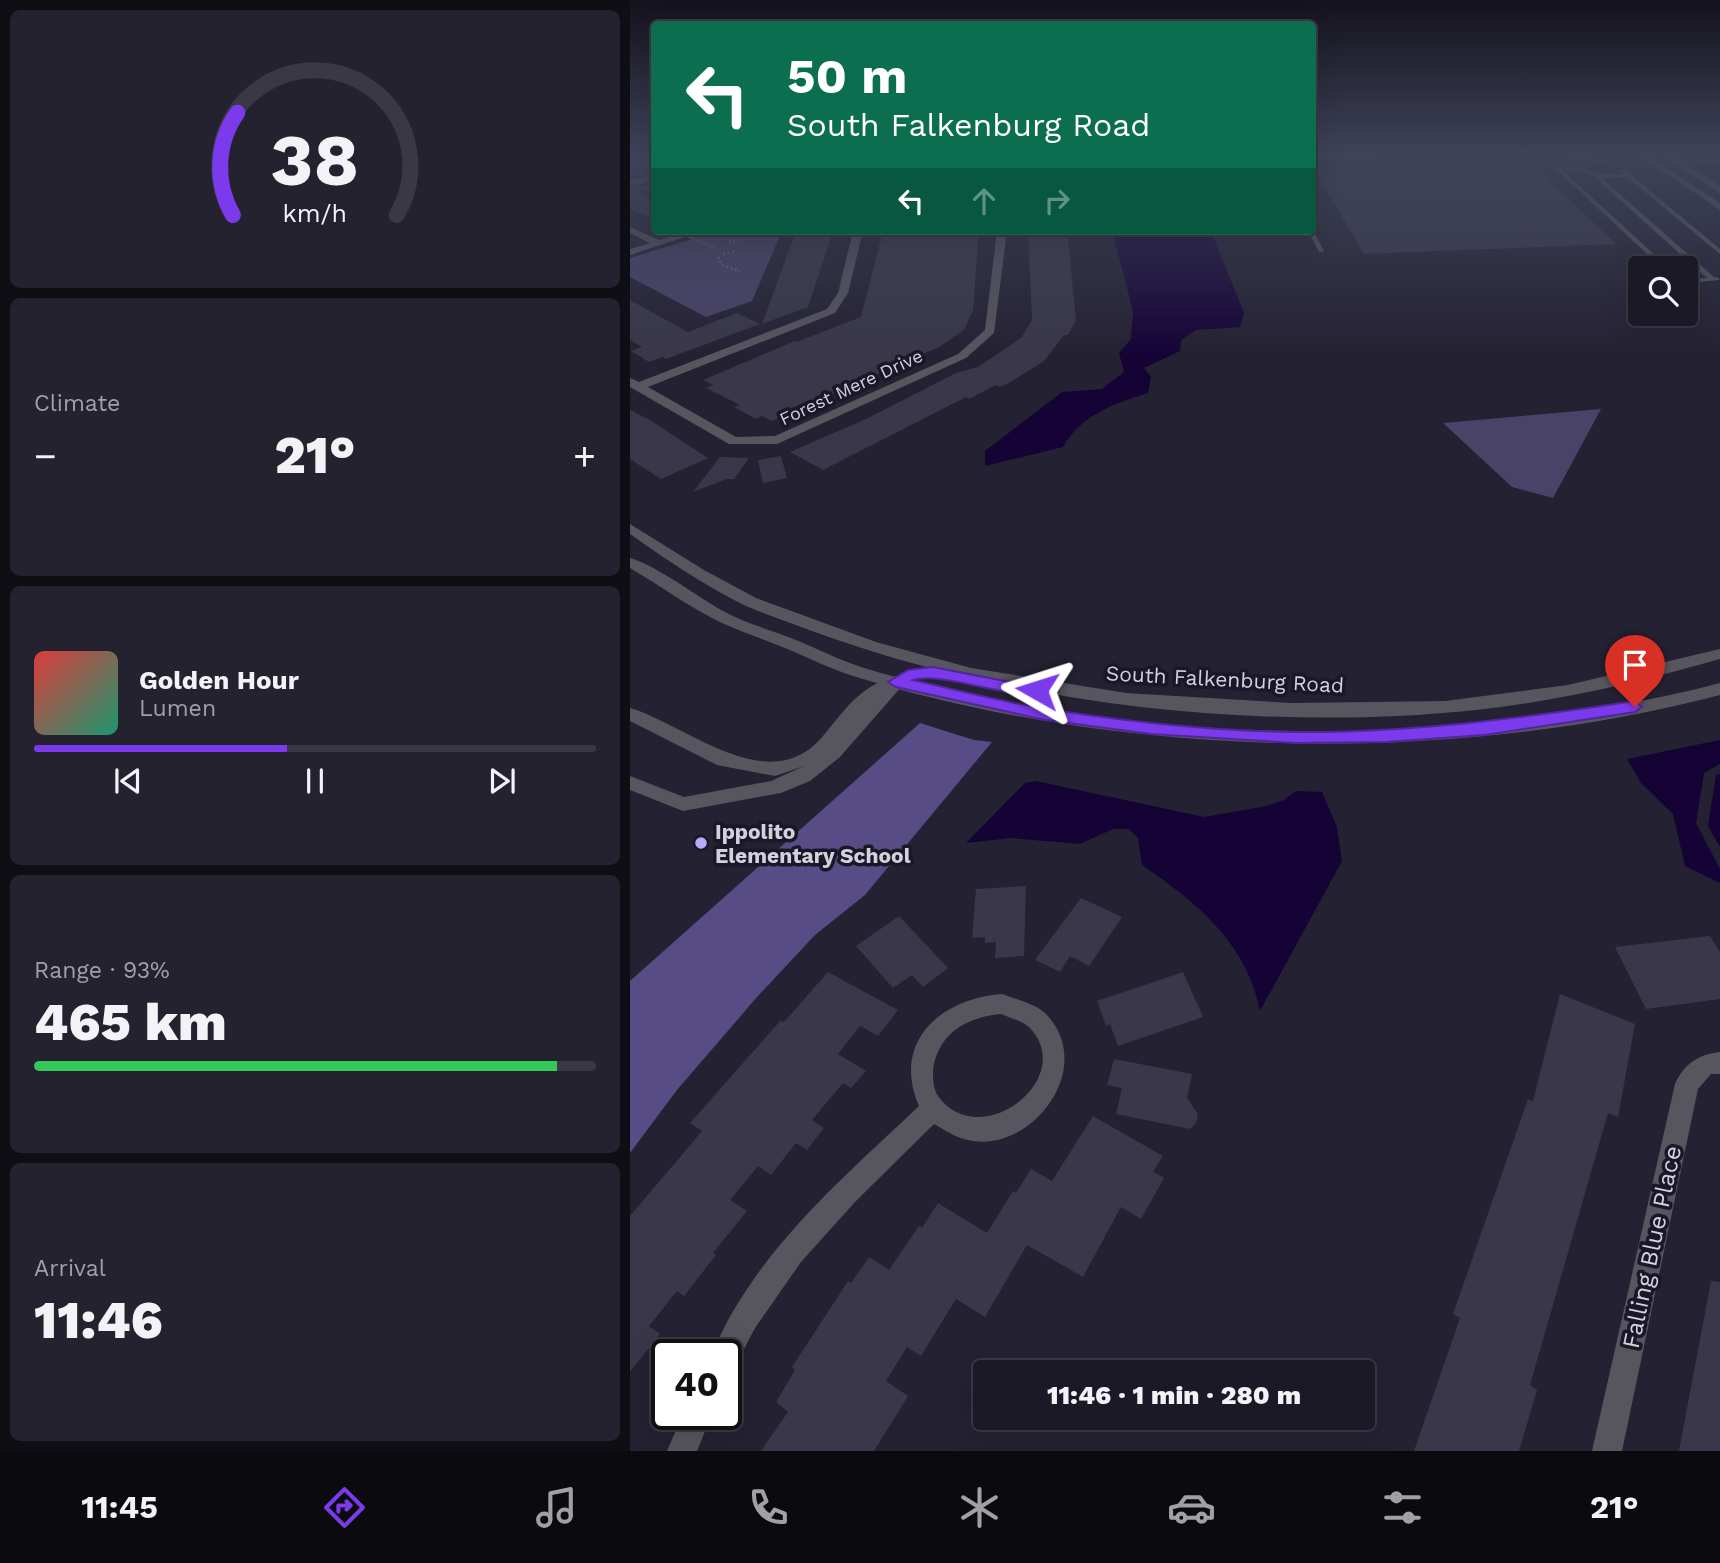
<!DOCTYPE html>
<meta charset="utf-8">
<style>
:root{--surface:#1b1926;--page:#24222e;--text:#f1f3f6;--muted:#a0a0a7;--line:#393843;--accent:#7c3aed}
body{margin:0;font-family:"Work Sans",sans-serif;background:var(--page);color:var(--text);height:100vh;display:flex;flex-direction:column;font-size:26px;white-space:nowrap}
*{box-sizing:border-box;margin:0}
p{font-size:23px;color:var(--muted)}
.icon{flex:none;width:38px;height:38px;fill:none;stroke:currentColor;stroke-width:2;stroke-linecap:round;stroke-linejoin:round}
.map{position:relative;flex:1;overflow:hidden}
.drawer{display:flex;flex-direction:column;gap:10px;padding:10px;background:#0f0e15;width:630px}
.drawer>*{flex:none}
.hud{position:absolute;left:21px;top:21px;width:665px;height:214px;border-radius:7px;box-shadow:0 7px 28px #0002,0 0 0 2px var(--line);background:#0b6e4f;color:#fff;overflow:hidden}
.controls{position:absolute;left:998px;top:256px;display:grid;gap:14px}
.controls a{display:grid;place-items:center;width:70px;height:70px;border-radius:7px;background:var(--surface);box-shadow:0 7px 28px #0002,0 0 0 2px var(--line);font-size:35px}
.speed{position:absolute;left:21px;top:1339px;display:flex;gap:14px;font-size:35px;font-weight:700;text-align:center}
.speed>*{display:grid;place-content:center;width:91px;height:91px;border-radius:50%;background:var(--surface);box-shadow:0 7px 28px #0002,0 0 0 2px var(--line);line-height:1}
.speed .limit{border:4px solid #111;border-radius:10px;background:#fff;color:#111}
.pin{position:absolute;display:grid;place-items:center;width:60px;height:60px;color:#fff;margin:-72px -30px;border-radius:50% 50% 50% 0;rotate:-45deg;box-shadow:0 0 7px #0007}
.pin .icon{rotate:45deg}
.me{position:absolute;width:77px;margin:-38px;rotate:276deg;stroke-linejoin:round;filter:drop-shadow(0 0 5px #0008)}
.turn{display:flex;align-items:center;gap:24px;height:147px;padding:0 21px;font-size:32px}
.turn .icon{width:91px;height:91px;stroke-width:2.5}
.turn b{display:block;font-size:49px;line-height:60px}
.lanes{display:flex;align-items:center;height:66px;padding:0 21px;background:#0003;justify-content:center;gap:35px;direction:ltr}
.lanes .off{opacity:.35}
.big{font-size:52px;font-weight:800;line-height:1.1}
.drawer .widget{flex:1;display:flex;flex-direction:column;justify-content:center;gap:10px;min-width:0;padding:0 24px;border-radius:10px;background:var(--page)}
.drawer .dial{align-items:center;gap:0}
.dial svg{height:182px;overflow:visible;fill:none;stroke:var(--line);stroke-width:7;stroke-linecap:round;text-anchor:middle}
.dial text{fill:var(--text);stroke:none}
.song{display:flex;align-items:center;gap:21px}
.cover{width:84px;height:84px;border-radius:10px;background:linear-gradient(135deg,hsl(0 70% 55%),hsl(160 70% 35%))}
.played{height:7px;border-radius:4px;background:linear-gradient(90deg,var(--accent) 45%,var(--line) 45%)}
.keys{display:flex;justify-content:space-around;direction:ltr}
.heat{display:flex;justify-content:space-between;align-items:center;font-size:38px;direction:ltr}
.charge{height:10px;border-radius:5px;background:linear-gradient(90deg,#34c759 93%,var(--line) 0)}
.trip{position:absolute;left:343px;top:1360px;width:402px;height:70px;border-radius:7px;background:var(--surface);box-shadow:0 7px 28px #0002,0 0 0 2px var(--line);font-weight:800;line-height:70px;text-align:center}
.tab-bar{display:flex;height:112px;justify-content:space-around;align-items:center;background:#0b0a0f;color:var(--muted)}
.tab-bar .icon{width:49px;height:49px}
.tab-bar .active{color:var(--accent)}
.tab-bar b{font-size:32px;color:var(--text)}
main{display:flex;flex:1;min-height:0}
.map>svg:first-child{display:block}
</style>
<main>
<section class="drawer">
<div class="widget dial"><svg viewBox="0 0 100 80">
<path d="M14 69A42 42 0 1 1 86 69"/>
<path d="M14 69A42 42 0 0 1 16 24" stroke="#7c3aed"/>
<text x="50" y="56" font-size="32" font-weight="700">38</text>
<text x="50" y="72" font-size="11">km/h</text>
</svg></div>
<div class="widget"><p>Climate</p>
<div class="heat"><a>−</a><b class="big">21°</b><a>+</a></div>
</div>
<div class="widget">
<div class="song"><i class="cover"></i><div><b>Golden Hour</b><p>Lumen</p></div></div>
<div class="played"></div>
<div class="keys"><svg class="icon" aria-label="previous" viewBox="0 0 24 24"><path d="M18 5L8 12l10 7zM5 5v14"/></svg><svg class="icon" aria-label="pause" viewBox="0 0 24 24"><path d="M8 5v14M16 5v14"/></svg><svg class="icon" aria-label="next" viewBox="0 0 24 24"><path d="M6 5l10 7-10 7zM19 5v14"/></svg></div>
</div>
<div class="widget"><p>Range · 93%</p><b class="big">465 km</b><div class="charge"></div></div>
<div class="widget"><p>Arrival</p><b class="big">11:46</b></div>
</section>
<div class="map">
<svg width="1090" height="1451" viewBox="0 0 1090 1451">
<rect width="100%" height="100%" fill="#242132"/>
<g fill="#494368">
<path d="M88 231H152L122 301 76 317 0 277V258Z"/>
<path d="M971 409 923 498 882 487 813 423Z"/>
</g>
<path fill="#574c85" d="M290 723 344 740 362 742 235 895 185 935 127 997 47 1090 0 1153V981Z"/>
<g fill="#150336">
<path d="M482 231H581L614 313 610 327 566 330 551 340 550 351 514 368 521 377 518 393C485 403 451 415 433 447L355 466V451L432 392 472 389 494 372 489 353 501 339 503 311Z"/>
<path d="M1090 740V764L1074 773 1066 823 1090 869V883L1055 866 1043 814 1011 783 997 759Z"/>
<path d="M1090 774V847L1078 826 1086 775Z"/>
<path d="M406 781 574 817 637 806 654 800 666 791 692 792 707 827 712 861 630 1011C617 943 566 902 512 865L508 838 499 829H483L450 844 381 838 336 843 395 783Z"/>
</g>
<g fill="#393749">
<path d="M24 159V173L0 177V163Z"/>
<path d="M903 165 986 244 734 254 686 172Z"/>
<path d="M24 183V188L8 193 24 200V219L0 209V188Z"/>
<path d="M166 231H203L178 307 132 324Z"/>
<path d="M253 231H349L343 310 334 330 309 347 142 421 132 416 126 419 104 407 110 405 76 388 83 385 73 380 167 340 166 342 231 317Z"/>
<path d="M398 231H433V238H438L446 320 438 335H434L414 361 377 384 370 387 366 385 339 399 336 397 193 470 160 452 238 418 326 373 348 367 391 338 402 320Z"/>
<path d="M0 300 58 332 107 313 130 324 36 359 33 357 19 362 1 351 12 347 0 340Z"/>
<path d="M0 410 20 420 78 458 31 479 0 459Z"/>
<path d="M151 456 157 478 133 483 128 460Z"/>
<path d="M90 457 119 458 104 479H97L63 492Z"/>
<path d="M396 886 394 956 365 958 366 942 355 943V937L342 938 346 889Z"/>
<path d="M451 898 492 917 459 966 440 956 430 972 405 960Z"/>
<path d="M269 916 318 968 293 987 282 975 263 988 226 946Z"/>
<path d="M1080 936 1090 952V999L1016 1009 985 947Z"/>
<path d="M198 972 268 1010 248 1036 230 1026 208 1054 236 1071 221 1088 213 1083 182 1120 194 1128 177 1150 166 1143 141 1175 128 1166 100 1200 117 1211 83 1253 86 1255 54 1296 47 1291 19 1326 30 1334 0 1372V1216L72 1131 60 1123 151 1020 154 1022Z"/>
<path d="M553 972 573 1017 488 1046 480 1024 476 1026 467 1001Z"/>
<path d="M930 994 1005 1024 988 1117 978 1113 900 1385 907 1390 889 1451H784L830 1318 823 1314 898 1099 903 1101Z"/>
<path d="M484 1059 562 1074 557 1098 568 1114 566 1123 560 1129 486 1114 492 1088 477 1085Z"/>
<path d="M463 1116 533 1156 523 1172 534 1178 511 1219 491 1207 453 1277 397 1245 355 1317 326 1299 291 1356 277 1347 256 1381 278 1396 244 1451H131L158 1412 146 1402 165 1370 162 1367 218 1281 221 1283 239 1257 259 1270 289 1226 292 1228 308 1203 357 1233 383 1191 386 1193 401 1169 422 1181Z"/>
<path d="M1081 1281 1090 1282V1451H1049Z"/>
</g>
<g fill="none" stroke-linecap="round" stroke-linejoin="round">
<g stroke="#6b6978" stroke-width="2.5" stroke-dasharray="2 2.5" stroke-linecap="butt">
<path d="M99 242 109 241"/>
<path d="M93 254 106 251"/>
<path d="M88 257 92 265 110 271"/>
</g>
<g fill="#57565f" fill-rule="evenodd">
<path d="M772 154H804L682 160V158Z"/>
<path d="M915 154H925L989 164 1090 160V162L989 166Z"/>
<path d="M944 166 970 174H994L990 170 994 169 1090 249V254L997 177 973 178 976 182 1084 277 1089 278V280L1055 283V279L1077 278 972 184 968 177 944 169H931L1039 268H1032L925 168Z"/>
<path d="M683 230 694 251 693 252H689L678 231Z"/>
<path d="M54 234H58L88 248 83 249 54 236Z"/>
</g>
<g fill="#57565f" fill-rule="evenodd">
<path d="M24 175V180L0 186V180Z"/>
<path d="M0 227 29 240 58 231H73L0 255V249L20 243 0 233Z"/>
<path d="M223 231H233L218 293 205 313 18 387 106 437 145 436 328 354 355 330 367 231H377L364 333 336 358 147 444H99L0 387V378L9 382 197 309 208 293Z"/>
<path d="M266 676 272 678 274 682 272 686 210 757 180 781 151 793 53 811 0 790V776L54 797 141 781 174 766 145 776 87 765 0 721V708C56 724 139 801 193 736 217 708 228 687 266 676Z"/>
<path d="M372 994C385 999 406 1004 416 1014 468 1068 400 1155 338 1140 326 1138 315 1130 304 1124L225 1202 171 1262 125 1328 106 1364 96 1368V1354H82C123 1254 212 1179 289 1106 261 1042 311 998 372 994ZM371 1014C380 1018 393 1021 400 1028 448 1079 349 1154 308 1096 303 1089 303 1078 303 1070 308 1033 337 1017 371 1014Z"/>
<path d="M1090 1052V1074H1081L1068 1089 992 1451H962L1045 1084C1054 1064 1069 1054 1090 1052Z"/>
<path d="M53 1414H82L67 1451H37Z"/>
</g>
<g fill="#57565f" fill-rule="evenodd">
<path d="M1007 154H1016L1090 203V210Z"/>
<path d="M1030 154H1039L1090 186V193Z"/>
<path d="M0 524 74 570 126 598 246 642 341 668 496 693 662 703 815 701 938 685 1090 649V659C1010 682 928 701 846 710 638 732 392 706 196 636 169 626 142 617 116 606 75 586 37 560 0 534Z"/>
<path d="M0 558C24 564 68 597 93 611 114 623 138 629 161 638 186 648 209 660 234 668 498 747 824 752 1090 683V695C818 766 492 759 223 676 198 668 175 656 150 646 131 638 111 632 92 623 60 608 31 586 0 568Z"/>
</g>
</g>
<linearGradient id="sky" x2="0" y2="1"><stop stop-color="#14121c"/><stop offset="0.43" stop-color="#3f435a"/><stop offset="1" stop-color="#3f435a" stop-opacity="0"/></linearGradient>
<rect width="1090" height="357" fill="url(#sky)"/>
<path fill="#7c3aed" stroke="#51269a" stroke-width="2" d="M303 667 390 684H407L415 690C401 707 313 670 283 680 327 690 372 702 418 709 499 722 584 731 666 732 781 733 892 718 1005 701L1012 707 1005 712 855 735 756 742 665 743 521 734 415 720 266 687 258 682 278 670Z"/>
<circle fill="#b7abf8" stroke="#1a1828" stroke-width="2.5" cx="71" cy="843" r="7"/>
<g text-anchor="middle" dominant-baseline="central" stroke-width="7" stroke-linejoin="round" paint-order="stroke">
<g font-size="18" fill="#d2d1dc" stroke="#1a1828">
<text transform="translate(221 387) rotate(-25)">Forest Mere Drive</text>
</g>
<g font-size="21" fill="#d2d1dc" stroke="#1a1828">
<text transform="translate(595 679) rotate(3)">South Falkenburg Road</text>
</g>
<g font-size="21" font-weight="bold" fill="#d2d1dc" stroke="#1a1828" text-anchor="start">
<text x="85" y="831">Ippolito<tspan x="85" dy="24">Elementary School</tspan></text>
</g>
<g font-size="24" fill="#d2d1dc" stroke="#1a1828">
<text transform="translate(1022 1247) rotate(-78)">Falling Blue Place</text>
</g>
</g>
</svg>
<div class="controls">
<a><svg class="icon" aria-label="search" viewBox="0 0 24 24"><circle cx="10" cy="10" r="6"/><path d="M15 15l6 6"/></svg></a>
</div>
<div class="speed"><div class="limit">40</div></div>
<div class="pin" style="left:1005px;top:707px;background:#d93025"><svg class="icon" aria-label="arrive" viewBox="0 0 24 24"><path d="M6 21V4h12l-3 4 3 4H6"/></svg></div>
<svg class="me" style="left:407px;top:690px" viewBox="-20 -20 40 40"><path d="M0-17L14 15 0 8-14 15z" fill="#7c3aed" stroke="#fff" stroke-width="4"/></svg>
<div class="trip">11:46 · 1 min · 280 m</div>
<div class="hud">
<div class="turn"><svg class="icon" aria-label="left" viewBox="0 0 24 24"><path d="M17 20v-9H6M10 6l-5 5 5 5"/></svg><div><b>50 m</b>South Falkenburg Road</div></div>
<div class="lanes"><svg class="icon" aria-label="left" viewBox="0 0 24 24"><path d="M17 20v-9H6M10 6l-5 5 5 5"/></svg><svg class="icon off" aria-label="ahead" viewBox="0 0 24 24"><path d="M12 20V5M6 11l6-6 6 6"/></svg><svg class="icon off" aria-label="right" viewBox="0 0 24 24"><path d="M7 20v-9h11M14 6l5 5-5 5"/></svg></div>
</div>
</div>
</main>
<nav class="tab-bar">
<b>11:45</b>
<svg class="icon active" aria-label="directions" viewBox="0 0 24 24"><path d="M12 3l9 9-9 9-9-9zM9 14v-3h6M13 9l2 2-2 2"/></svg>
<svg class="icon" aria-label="music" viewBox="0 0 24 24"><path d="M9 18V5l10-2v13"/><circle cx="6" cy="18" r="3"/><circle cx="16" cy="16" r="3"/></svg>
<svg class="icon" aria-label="phone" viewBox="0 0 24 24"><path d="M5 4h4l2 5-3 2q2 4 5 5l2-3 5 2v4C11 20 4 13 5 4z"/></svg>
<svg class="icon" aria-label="climate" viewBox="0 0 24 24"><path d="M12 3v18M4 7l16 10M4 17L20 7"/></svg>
<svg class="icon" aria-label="car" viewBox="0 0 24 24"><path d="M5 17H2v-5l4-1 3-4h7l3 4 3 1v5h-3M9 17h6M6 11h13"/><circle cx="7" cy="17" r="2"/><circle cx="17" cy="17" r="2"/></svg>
<svg class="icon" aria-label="filters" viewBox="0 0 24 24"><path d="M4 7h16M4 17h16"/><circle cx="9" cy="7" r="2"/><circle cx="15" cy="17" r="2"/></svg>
<b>21°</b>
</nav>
